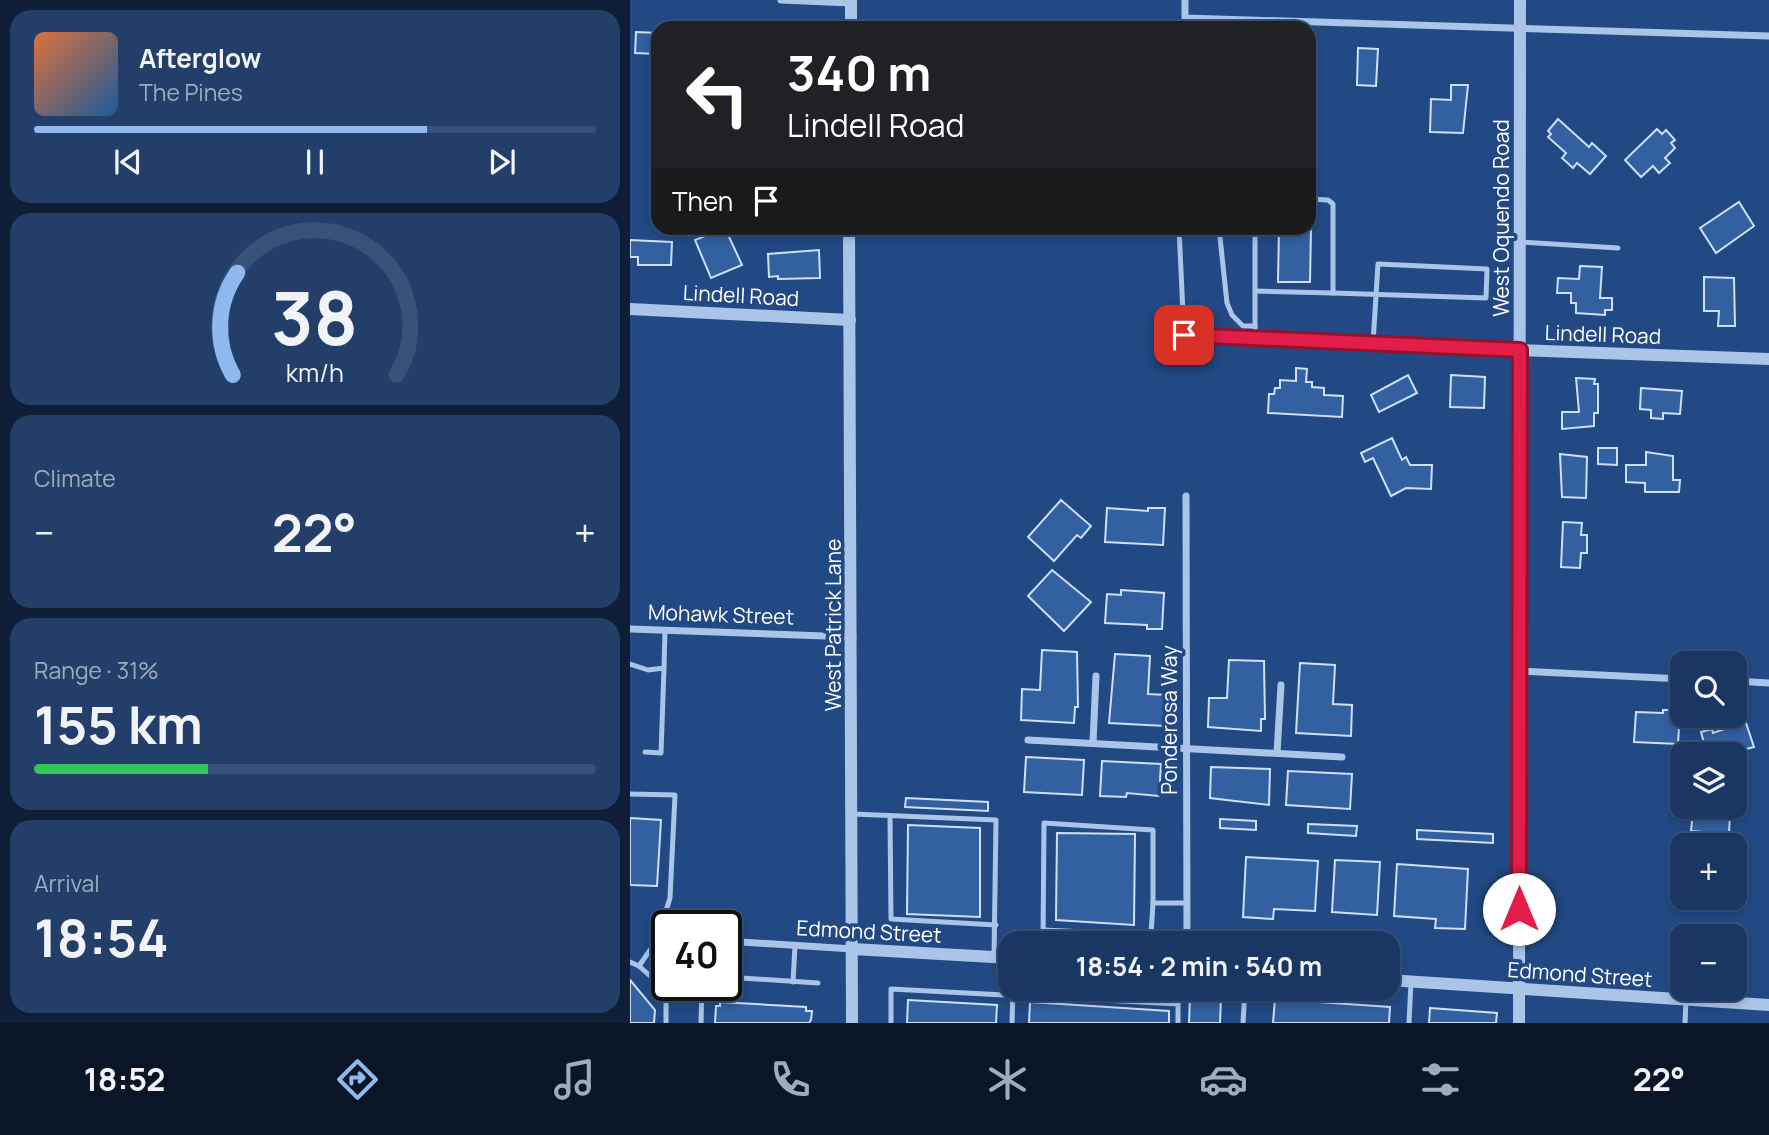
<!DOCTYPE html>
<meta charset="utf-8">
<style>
:root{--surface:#1a3763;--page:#233f69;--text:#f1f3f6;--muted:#9facbe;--line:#385178;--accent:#90b9f0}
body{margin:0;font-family:Manrope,sans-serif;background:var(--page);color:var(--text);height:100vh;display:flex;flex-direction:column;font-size:26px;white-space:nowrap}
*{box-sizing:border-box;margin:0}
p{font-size:23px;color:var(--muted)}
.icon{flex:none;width:38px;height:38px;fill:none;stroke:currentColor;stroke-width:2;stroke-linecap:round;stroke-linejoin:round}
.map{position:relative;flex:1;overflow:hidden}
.panel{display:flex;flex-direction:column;gap:10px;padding:10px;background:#0e1e36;width:630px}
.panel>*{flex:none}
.hud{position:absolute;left:21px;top:21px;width:665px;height:214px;border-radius:21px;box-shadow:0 4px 10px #0003,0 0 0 2px var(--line);background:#202124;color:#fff;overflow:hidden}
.buttons{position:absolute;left:1040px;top:651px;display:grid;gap:14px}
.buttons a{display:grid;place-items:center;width:77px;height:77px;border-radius:14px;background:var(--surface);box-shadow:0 4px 10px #0003,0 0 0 2px var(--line);font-size:35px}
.speed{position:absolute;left:21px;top:910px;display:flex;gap:14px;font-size:35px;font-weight:700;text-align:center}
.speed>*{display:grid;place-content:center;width:91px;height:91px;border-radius:50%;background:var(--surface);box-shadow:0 4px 10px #0003,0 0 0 2px var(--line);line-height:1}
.speed .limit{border:4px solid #111;border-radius:10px;background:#fff;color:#111}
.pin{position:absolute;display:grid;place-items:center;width:60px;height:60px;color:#fff;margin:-30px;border-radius:14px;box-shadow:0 4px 10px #0006}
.me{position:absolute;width:77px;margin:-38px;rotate:0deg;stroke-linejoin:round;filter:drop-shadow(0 0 5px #0008)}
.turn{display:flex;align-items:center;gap:24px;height:147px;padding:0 21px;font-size:32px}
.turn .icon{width:91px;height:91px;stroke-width:2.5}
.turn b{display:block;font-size:49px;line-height:60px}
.then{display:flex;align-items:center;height:66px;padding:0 21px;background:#0003;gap:14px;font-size:26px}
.big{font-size:52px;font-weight:700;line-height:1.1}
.panel .tile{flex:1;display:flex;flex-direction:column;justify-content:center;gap:10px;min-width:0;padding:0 24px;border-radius:21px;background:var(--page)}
.panel .dial{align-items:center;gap:0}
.dial svg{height:182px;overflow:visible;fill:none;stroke:var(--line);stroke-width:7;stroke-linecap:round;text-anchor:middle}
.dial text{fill:var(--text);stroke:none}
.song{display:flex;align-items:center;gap:21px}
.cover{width:84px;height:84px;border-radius:10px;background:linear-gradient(135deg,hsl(20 70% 55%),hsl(210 70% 35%))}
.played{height:7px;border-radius:4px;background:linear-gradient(90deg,var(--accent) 70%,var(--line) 70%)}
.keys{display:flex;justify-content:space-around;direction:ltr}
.heat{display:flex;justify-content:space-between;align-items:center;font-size:38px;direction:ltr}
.charge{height:10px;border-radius:5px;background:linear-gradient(90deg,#34c759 31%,var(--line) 0)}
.trip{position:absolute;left:368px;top:931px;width:402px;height:70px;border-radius:21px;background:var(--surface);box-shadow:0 4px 10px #0003,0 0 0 2px var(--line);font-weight:700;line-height:70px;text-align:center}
.tab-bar{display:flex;height:112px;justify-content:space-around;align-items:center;background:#0a1628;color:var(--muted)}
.tab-bar .icon{width:49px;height:49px}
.tab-bar .selected{color:var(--accent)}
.tab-bar b{font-size:32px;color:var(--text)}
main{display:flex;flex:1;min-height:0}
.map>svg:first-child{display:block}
</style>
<main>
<section class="panel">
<div class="tile">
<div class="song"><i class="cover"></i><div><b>Afterglow</b><p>The Pines</p></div></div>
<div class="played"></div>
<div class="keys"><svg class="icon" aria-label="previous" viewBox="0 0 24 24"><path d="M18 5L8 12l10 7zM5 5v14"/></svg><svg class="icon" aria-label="pause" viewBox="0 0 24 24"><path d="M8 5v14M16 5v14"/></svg><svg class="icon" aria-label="next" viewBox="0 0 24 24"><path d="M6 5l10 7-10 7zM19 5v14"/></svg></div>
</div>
<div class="tile dial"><svg viewBox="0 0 100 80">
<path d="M14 69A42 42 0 1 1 86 69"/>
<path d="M14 69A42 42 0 0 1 16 24" stroke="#90b9f0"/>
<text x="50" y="56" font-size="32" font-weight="700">38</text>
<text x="50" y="72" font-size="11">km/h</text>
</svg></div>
<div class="tile"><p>Climate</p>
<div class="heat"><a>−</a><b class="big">22°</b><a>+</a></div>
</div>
<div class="tile"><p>Range · 31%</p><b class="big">155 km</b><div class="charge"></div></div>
<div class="tile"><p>Arrival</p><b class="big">18:54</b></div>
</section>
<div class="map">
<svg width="1139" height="1023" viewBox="0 0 1139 1023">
<rect width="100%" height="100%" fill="#224984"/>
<g fill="#3260a1" stroke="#cfdff7" stroke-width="2">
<path d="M6 32 28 33V54L5 53Z"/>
<path d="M728 48 748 49 746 86 727 85Z"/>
<path d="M821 85H838L833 133 800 132 801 99 821 100Z"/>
<path d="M928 119 959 147 962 143 976 156 960 174 947 163 943 168 932 158 936 153 918 137 921 134 918 131Z"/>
<path d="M1027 129 1032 134 1036 130 1045 140 1041 143 1045 148 1035 158 1040 163 1029 173 1023 166 1011 177 995 160Z"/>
<path d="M1109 202 1124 226 1086 253 1070 228Z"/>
<path d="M95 228 112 265 81 278 65 240Z"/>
<path d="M649 228H681L680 282H648Z"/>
<path d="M0 240 42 242 41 265H8V257H0Z"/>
<path d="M189 250 190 278 148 279V276L139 277 138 254Z"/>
<path d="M950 266 972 267 970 298H982V310H975V315L946 313V303H941V293H927L928 278 949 279Z"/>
<path d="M1074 277 1104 278 1105 326H1088L1089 311H1074Z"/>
<path d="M666 368 677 369 676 382H682V387L694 388V395L713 396 712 417 638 413 639 394H644L645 388H650V380L666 381Z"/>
<path d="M778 375 787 393 749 412 741 395Z"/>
<path d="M821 375 855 377 854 408 820 407Z"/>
<path d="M946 378 965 379 964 384H968V413H964V426L932 429V412H949Z"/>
<path d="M1011 388 1052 391 1050 414 1033 413V419L1021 418V410L1010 409Z"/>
<path d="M762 438 772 460 776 457 780 465H802L801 489 776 488 761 496 743 458 735 462 731 453Z"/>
<path d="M968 448H987V465L968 464Z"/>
<path d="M1016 452 1043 456V480H1050L1049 492H1015V483L996 482V465H1016Z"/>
<path d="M930 454 957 457 956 498 932 497Z"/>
<path d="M431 500 461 526 451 538 447 535 424 561 398 537Z"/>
<path d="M477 508 518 511V508H535L533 545 475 542Z"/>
<path d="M933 522 952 523 951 535H957V553H951L950 568 931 567Z"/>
<path d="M422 570 461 602 434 631 398 596Z"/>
<path d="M491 590 534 593 532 629H517V625L475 623 477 594 491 595Z"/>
<path d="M412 650 447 652 448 707H445L444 723 391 720 392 689 410 690Z"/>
<path d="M485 654 520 656 518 694 537 695 535 726 479 723Z"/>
<path d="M599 660 634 661 635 719H631V731L578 727 579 698H597Z"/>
<path d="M670 663 705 665 703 704 722 705 721 736 666 733Z"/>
<path d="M1033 710H1050L1048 744 1004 742 1006 712 1033 713Z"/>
<path d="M1114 717 1124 747 1116 749 1118 757 1104 762V754H1077L1071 732 1082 729 1083 733 1101 727 1099 722Z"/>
<path d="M396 757 454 760 452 795 394 792Z"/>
<path d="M472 761 531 764 529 796 497 793 496 797 470 796Z"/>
<path d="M581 767 640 769 639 805 580 798Z"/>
<path d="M658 771 722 774 720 809 656 805Z"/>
<path d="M276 798 358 802V811L275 807Z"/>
<path d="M1063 810 1100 812 1099 834 1061 831Z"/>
<path d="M0 818 31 820 27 886 0 885Z"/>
<path d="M590 819 626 821V830L590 828Z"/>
<path d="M678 824 727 826 726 836 678 833Z"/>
<path d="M278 825 350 828V917L277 914Z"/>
<path d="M787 830 863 834V843L787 839Z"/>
<path d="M427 833 505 834 504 925 426 920Z"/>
<path d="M616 857 688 861 685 911 644 909 643 919 613 917Z"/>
<path d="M705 860 750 862 747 915 702 912Z"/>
<path d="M767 864 838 869 835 929 805 928 806 919 764 916Z"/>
<path d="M0 980 25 1010 24 1023H0Z"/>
<path d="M560 996 591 997 590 1023H559Z"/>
<path d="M645 999 760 1007 759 1023H643Z"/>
<path d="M278 1000 367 1005 366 1023H277Z"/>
<path d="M90 1002 176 1007V1011H182L181 1020 179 1023H85L86 1006H90Z"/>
<path d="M400 1002 539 1011V1023H399Z"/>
<path d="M800 1008 867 1013 866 1023H799Z"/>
</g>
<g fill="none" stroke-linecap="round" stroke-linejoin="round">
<g stroke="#abc5e9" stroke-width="5">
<path d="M553 28 555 18"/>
<path d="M549 228 554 335"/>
<path d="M589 228 597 303 602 315 613 326H625"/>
<path d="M890 242 988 248"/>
<path d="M625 291 703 293V204L698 200 679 199"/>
<path d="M703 293 856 298 857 269 748 264 743 343"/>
<path d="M625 338V228"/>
<path d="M0 664 18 670 34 668 35 630"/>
<path d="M15 752 31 753 34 668"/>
<path d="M0 794 45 795 40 898 27 940 9 966 0 962"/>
<path d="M223 814 366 820 364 957"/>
<path d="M260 816 261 919 366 925"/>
<path d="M413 930 521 935 523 903"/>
<path d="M413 943 414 823 523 830V903H557"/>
<path d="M724 943V938"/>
<path d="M9 966 36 990V1023"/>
<path d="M96 977 188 983"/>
<path d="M163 982 165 946"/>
<path d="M548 1004 549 989"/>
<path d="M71 1023 72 985"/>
<path d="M261 1023V989L548 1004V1023"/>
<path d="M382 1023 383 989"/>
<path d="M613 1023 615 989"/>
<path d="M779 1023 781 982"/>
<path d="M1055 1023 1056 1000"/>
</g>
<g stroke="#abc5e9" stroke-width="7">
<path d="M151 0 221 3"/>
<path d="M555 0V18L1139 36"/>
<path d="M554 335 890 350"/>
<path d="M556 496 557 943"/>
<path d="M0 629 223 637"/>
<path d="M889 671 1052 679"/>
<path d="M1104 681 1139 683"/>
<path d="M398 740 712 757"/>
<path d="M463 743 466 676"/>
<path d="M647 753 651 685"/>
<path d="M27 940H37"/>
<path d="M96 941 223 949"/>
</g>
<g stroke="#abc5e9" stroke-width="12">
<path d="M221 28V0"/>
<path d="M219 228 222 1023"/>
<path d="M0 309 220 320"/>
<path d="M890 350 1139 359"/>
<path d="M223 949 380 958"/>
<path d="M758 980 1139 1005"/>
<path d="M889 1023 890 0"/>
</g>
</g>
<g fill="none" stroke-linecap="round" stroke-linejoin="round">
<defs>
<path id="route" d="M554 335 890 350 889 909"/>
</defs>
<use href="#route" stroke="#92132f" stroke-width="18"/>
<use href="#route" stroke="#e11d48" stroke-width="12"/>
</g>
<g text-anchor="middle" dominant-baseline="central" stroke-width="7" stroke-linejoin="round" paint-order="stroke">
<g font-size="21" fill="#fff" stroke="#224984">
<text transform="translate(871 218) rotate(-90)">West Oquendo Road</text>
<text transform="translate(111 295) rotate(3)">Lindell Road</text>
<text transform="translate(973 334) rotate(2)">Lindell Road</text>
<text transform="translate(91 614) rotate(2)">Mohawk Street</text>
<text transform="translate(203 625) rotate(-90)">West Patrick Lane</text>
<text transform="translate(539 720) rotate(-90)">Ponderosa Way</text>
<text transform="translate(239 931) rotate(3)">Edmond Street</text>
<text transform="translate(950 974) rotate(4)">Edmond Street</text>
</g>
</g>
</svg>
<div class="buttons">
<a><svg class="icon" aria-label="search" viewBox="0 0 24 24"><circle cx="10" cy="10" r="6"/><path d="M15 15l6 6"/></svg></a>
<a><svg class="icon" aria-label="layers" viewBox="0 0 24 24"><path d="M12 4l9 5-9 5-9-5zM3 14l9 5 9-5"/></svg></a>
<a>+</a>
<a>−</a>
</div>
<div class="speed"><div class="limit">40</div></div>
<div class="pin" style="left:554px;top:335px;background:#d93025"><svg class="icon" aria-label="arrive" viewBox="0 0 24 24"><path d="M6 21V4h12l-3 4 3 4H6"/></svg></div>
<svg class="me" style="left:889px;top:909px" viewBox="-20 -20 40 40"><circle r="19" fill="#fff"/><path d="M0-13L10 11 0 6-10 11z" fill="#e11d48"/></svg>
<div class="trip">18:54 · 2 min · 540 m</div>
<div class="hud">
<div class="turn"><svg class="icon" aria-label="left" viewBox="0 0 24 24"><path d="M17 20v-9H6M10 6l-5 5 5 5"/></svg><div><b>340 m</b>Lindell Road</div></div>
<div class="then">Then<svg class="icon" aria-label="arrive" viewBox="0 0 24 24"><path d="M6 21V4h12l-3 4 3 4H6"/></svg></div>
</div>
</div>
</main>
<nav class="tab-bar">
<b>18:52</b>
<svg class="icon selected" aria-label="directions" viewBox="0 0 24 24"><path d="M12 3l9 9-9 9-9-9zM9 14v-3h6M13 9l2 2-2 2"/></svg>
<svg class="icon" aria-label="music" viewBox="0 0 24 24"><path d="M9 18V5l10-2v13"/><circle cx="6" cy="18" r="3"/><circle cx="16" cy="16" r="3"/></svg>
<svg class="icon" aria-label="phone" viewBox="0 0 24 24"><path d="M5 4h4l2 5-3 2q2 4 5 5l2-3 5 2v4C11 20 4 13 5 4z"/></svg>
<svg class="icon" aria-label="climate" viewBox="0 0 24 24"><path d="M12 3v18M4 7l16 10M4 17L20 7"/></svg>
<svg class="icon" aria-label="car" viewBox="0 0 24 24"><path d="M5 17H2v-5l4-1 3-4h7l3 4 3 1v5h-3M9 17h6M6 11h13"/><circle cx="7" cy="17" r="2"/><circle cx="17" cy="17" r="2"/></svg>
<svg class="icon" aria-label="filters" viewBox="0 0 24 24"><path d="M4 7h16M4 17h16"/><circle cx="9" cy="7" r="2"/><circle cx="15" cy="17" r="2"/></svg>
<b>22°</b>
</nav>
